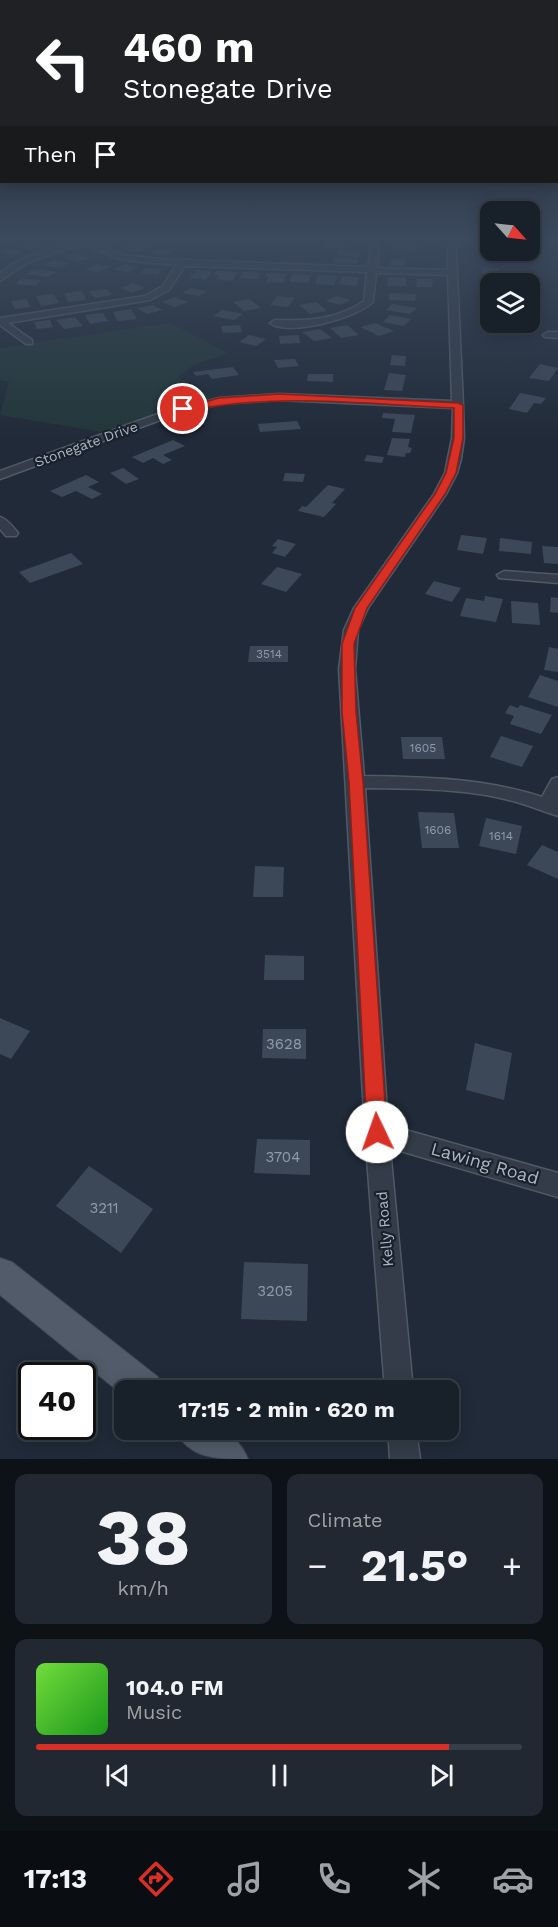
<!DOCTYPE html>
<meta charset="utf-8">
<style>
:root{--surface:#18202a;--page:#212832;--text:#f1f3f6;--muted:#9fa3a8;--line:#363e47;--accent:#d93025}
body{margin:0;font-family:"Work Sans",sans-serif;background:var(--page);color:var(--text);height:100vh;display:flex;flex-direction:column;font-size:22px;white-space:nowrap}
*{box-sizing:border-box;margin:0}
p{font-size:20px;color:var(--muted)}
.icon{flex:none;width:33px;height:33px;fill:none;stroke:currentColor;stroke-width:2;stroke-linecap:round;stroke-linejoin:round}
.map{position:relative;height:1459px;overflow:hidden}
.drawer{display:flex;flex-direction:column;gap:15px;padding:15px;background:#0d1217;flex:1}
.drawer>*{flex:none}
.top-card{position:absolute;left:0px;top:0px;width:558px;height:183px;box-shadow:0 3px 15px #0003,0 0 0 2px var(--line);background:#202124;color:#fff;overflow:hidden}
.needle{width:39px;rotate:117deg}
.fabs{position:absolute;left:480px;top:201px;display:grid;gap:12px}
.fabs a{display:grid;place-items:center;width:60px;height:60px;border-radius:12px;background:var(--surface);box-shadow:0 3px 15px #0003,0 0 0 2px var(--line);font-size:30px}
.speed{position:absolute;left:18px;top:1362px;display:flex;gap:12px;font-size:30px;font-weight:700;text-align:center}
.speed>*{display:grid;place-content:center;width:78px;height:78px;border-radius:50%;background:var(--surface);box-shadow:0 3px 15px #0003,0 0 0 2px var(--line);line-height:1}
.speed .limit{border:3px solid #111;border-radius:9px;background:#fff;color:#111}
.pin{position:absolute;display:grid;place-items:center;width:51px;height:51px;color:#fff;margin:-26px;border:3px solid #fff;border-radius:50%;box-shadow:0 2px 6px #0007}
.me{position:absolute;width:66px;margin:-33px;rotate:357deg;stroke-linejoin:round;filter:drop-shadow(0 0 4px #0008)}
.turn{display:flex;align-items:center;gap:21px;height:126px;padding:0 24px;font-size:27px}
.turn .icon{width:78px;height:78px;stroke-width:2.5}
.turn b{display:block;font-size:42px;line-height:51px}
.then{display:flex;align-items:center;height:57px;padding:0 24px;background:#0003;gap:12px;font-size:22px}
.big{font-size:45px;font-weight:700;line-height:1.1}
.drawer .widget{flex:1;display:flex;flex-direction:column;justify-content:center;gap:9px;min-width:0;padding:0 21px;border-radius:12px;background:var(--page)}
.drawer .dial{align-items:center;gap:0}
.dial b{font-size:78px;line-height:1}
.song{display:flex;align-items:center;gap:18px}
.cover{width:72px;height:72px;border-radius:9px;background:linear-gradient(135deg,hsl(100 70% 55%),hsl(120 70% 35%))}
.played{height:6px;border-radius:3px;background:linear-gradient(90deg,var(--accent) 85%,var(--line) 85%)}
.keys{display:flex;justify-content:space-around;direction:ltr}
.heat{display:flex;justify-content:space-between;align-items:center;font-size:33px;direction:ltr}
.drawer .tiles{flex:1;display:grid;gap:15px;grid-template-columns:1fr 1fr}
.widget:last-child{grid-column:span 2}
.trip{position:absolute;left:114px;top:1380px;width:345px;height:60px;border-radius:12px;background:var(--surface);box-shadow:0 3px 15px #0003,0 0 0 2px var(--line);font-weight:700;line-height:60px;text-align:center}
.tab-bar{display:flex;height:96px;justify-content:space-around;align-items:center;background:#0a0d11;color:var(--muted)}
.tab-bar .icon{width:42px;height:42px}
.tab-bar .selected{color:var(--accent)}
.tab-bar b{font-size:27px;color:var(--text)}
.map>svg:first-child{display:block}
</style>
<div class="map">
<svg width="558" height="1459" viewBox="0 0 558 1459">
<rect width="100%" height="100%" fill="#202a38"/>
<path fill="#223639" d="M170 323 228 353 195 364 178 377 212 397 101 432 0 415 9 382 0 380V348Z"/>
<g fill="#3c4858">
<path d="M405 236H416L419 241 399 242 395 237Z"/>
<path d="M33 242 44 246 29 250 19 246Z"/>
<path d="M142 242 154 245 137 252 125 248Z"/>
<path d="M325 242 346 243 345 248 324 247Z"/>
<path d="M393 245H417V251L393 250Z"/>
<path d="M10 248 24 252 12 256 0 252Z"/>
<path d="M158 249 173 250 167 256 153 254Z"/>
<path d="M339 250 360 251 358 257 337 255Z"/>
<path d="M488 250H503L505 258H490Z"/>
<path d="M76 253 92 258 79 262 63 257Z"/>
<path d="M335 258 358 259 357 264 333 263Z"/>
<path d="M391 258 405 259V266H390Z"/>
<path d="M54 260 70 263 60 268 43 265Z"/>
<path d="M97 264 111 266 99 273 85 270Z"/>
<path d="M123 264 138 267 129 272 114 270Z"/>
<path d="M482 267 499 268V273L505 274V277L482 276Z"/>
<path d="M146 268 162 269 158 274 141 273Z"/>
<path d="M34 269 57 272 48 277 26 274Z"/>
<path d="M196 270 213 271 206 280 190 278Z"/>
<path d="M216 271 238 272 232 281 216 279 219 275H214Z"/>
<path d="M243 272 260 273 258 279 240 278Z"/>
<path d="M266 273 287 274 283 283 266 282 269 276H265Z"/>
<path d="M293 274 311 275 308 283 289 282Z"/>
<path d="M318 275 337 276 334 285 315 284Z"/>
<path d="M342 276 359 277 356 286 339 284Z"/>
<path d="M388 277 406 278V286H387Z"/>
<path d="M21 279 41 280 35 286 15 284Z"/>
<path d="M417 279H433L432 287H416Z"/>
<path d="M133 283 145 288 132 293 120 288Z"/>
<path d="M190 288 207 291 199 296 182 293Z"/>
<path d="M106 289 112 295 95 298 89 291Z"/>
<path d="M82 291 86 300 68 302 64 293Z"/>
<path d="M389 293 416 294 415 301 389 300Z"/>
<path d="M54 294 59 303 41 306 36 296Z"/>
<path d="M277 296 295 298 288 307 270 305Z"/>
<path d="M336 296 351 300 340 305 326 301Z"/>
<path d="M175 297 188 302 175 307 162 302Z"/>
<path d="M26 299 31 307 15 309 11 301Z"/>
<path d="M250 299 261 308 244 311 233 302Z"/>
<path d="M316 302 327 311 310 314 299 305Z"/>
<path d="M392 304 417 308 410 314 386 310Z"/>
<path d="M153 305 163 310 147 314 137 308Z"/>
<path d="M131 309 137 319 118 321 113 312Z"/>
<path d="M222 310 243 314 234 320 213 316Z"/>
<path d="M103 313 108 321 90 324 85 315Z"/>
<path d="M390 315 411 319 404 326 383 322Z"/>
<path d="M75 317 83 326 64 329 56 320Z"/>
<path d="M50 320 53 327 37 329 34 322Z"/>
<path d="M375 323 394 331 379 336 360 327Z"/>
<path d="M240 325 242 332 223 333 221 326Z"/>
<path d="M347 325 359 335 341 338 330 328Z"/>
<path d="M320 329 332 338 314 341 302 332Z"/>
<path d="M249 335 266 339 256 346 239 342Z"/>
<path d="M299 335 300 343 280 344 279 336Z"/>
<path d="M392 355 406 356 405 366 390 365Z"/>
<path d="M295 359 299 366 278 368 274 360Z"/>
<path d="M540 364 558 368 549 381 529 378Z"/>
<path d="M233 367 239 375 212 379 208 374 196 376 193 372Z"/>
<path d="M389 373 406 375 402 391 384 390Z"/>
<path d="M308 374H333V382L307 381Z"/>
<path d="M520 393 546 398 541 404 534 403 527 413 509 409Z"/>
<path d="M383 413 415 415 411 433 392 432 395 419 382 418Z"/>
<path d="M297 421 301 429 260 432 258 424Z"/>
<path d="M392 438 410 439 408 447 412 448 410 453H406L405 457 387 455Z"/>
<path d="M173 440 185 446 163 455 172 460 163 464 153 458 143 463 132 457Z"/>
<path d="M367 455 384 457 382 463 364 461Z"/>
<path d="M123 468 139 479 126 484 110 473Z"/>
<path d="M285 473 305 474 303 482 283 481Z"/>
<path d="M86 475 99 482 88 487 102 494 92 499 76 491 62 497 50 491Z"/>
<path d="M328 485 345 489 332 503 336 504 324 517 298 511 302 506 306 507Z"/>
<path d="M461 535 487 538 483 554 457 550Z"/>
<path d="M500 538 532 542 531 554 499 551Z"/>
<path d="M278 539 296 544 285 557 272 553 277 547 272 546Z"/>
<path d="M542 546 558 547V564L544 563Z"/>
<path d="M71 553 83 564 30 583 19 572Z"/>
<path d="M277 567 302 574 286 592 261 584Z"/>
<path d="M434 581 461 588 452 602 425 594Z"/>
<path d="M485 596 503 599 496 622 460 616 466 598 484 601Z"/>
<path d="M551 597 558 598V613L550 612Z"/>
<path d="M511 601 538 603 540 625 512 623Z"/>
<path d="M250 646H288V662H248Z"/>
<path d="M549 647 558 649V672L544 670Z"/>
<path d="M540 675 558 681V707L528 697Z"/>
<path d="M510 705 518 708 520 705 552 715 541 734 510 724 514 716 505 713Z"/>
<path d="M501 736 533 746 522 767 490 757Z"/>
<path d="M401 737H442L445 759H403Z"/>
<path d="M418 812 454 813 459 848H422Z"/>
<path d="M486 818 522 826 516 854 479 846Z"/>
<path d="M542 845 558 852V879L527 865Z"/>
<path d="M255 866 284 867 283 897H253Z"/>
<path d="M265 955 304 956V980H264Z"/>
<path d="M0 1018 30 1031 11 1059 0 1054Z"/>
<path d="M263 1029H306V1059L262 1058Z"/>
<path d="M475 1043 512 1053 504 1100 466 1090Z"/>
<path d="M257 1139 310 1140V1175L254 1173Z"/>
<path d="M89 1166 153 1209 121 1253 56 1206Z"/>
<path d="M244 1262 308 1264 307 1321 241 1319Z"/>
</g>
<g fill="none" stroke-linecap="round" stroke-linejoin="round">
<defs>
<g id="minor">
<path d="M106 236H123L96 243 123 255 159 259 368 267 371 247 364 240 368 238 379 247 377 268 448 270V250L453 236H461L456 250 463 405 464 438 461 459 457 473 446 494 368 608 358 630 355 669 364 776C424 777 485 778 542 797L552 779 558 777V816C542 811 526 804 509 800 462 788 413 789 365 788L388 1125 558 1173V1197L390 1148 413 1390H385L365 1133 339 669 344 630 354 608 434 494 445 473 452 438 453 408 279 400 219 404 163 419 0 479V471L155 415 219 398 279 394 452 401 448 275 376 273 373 302C356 318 289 337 270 323L275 320C306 321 337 320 364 301L367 272 185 266 169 290 150 300 8 323 32 340V344H26L0 325V318L145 296 163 286 176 265 121 260 87 245 59 251 27 263 0 281V273C29 249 70 244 106 236Z"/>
<path d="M485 236H490V238H486Z"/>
<path d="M548 332H558V338L545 337 543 335Z"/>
<path d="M0 517C7 519 13 527 18 533L16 536H6L0 529Z"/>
<path d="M504 571 558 575V583L499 578 497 575Z"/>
<path d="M388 1430H416L420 1459H390Z"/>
</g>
<g id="major">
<path d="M0 1258 12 1262 158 1377 163 1390H124V1396L0 1295Z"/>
<path d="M175 1430C206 1427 235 1426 248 1459 215 1459 190 1459 175 1430Z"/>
</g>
</defs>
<use href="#minor" stroke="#515966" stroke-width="3"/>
<use href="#major" stroke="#3d4552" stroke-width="2"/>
<use href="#minor" fill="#333c48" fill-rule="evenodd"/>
<use href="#major" fill="#515b69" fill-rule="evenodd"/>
</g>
<linearGradient id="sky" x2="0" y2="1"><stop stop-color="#12171f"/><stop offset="0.54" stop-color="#3c4a5e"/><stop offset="1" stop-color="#3c4a5e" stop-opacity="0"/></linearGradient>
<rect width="558" height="441" fill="url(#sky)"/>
<path fill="#d93025" stroke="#8d1f18" stroke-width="1.5" d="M279 394 458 403 463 405V438L456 473 445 494 367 608 354 644 356 712 363 782 387 1132 384 1139 377 1142 370 1139 367 1132 349 782 342 712V644L355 608 435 494 446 473 454 438V408C364 404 272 392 183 412L179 409 219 398Z"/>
<g text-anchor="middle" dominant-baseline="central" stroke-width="4.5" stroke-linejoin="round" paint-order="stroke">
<g font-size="12" fill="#929aaa">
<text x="269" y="654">3514</text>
<text x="423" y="748">1605</text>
<text x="438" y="830">1606</text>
<text x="501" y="836">1614</text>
</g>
<g font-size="14" fill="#aeb6c5" stroke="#19212d">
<text transform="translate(86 444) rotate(-20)">Stonegate Drive</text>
</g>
<g font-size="15" fill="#929aaa">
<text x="284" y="1044">3628</text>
<text x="283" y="1157">3704</text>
<text x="104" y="1208">3211</text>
<text x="275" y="1291">3205</text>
</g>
<g font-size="15" fill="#aeb6c5" stroke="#19212d">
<text transform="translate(385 1229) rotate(-95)">Kelly Road</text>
</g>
<g font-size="18" fill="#aeb6c5" stroke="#19212d">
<text transform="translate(485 1163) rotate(16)">Lawing Road</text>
</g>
</g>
</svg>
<div class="fabs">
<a><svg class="needle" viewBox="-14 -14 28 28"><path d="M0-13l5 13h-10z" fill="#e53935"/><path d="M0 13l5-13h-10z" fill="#9fa3a8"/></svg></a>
<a><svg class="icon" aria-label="layers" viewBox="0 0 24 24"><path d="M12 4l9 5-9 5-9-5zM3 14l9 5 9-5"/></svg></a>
</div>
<div class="speed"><div class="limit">40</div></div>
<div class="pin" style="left:183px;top:409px;background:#d93025"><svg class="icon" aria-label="arrive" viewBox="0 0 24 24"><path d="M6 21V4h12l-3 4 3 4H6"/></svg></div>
<svg class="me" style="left:377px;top:1132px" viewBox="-20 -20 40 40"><circle r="19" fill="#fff"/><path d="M0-13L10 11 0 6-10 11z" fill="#d93025"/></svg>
<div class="trip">17:15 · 2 min · 620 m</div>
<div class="top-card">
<div class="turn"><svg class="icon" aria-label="left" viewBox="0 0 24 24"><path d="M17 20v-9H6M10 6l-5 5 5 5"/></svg><div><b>460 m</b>Stonegate Drive</div></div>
<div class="then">Then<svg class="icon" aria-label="arrive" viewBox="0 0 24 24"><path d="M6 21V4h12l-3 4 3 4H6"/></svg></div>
</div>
</div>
<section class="drawer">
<div class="tiles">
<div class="widget dial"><b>38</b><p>km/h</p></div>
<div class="widget"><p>Climate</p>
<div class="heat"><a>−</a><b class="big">21.5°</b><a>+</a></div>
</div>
<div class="widget">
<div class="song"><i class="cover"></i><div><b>104.0 FM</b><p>Music</p></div></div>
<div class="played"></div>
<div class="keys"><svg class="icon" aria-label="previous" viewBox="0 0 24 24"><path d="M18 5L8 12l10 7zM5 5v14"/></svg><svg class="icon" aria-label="pause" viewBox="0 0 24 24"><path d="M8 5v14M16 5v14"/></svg><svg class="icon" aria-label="next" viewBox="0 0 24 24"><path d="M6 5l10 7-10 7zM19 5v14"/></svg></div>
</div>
</div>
</section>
<nav class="tab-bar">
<b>17:13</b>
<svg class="icon selected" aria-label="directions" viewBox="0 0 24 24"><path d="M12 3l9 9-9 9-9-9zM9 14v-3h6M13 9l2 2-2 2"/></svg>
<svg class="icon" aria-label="music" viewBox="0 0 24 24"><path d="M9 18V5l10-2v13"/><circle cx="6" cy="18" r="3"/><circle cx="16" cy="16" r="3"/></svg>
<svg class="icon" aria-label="phone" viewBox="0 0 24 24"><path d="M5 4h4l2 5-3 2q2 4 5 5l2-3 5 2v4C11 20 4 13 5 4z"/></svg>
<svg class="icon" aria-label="climate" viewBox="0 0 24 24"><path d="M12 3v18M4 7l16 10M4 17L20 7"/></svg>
<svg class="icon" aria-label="car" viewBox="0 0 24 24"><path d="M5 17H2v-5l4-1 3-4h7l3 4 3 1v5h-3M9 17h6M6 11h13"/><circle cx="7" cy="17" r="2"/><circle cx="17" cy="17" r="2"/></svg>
</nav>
